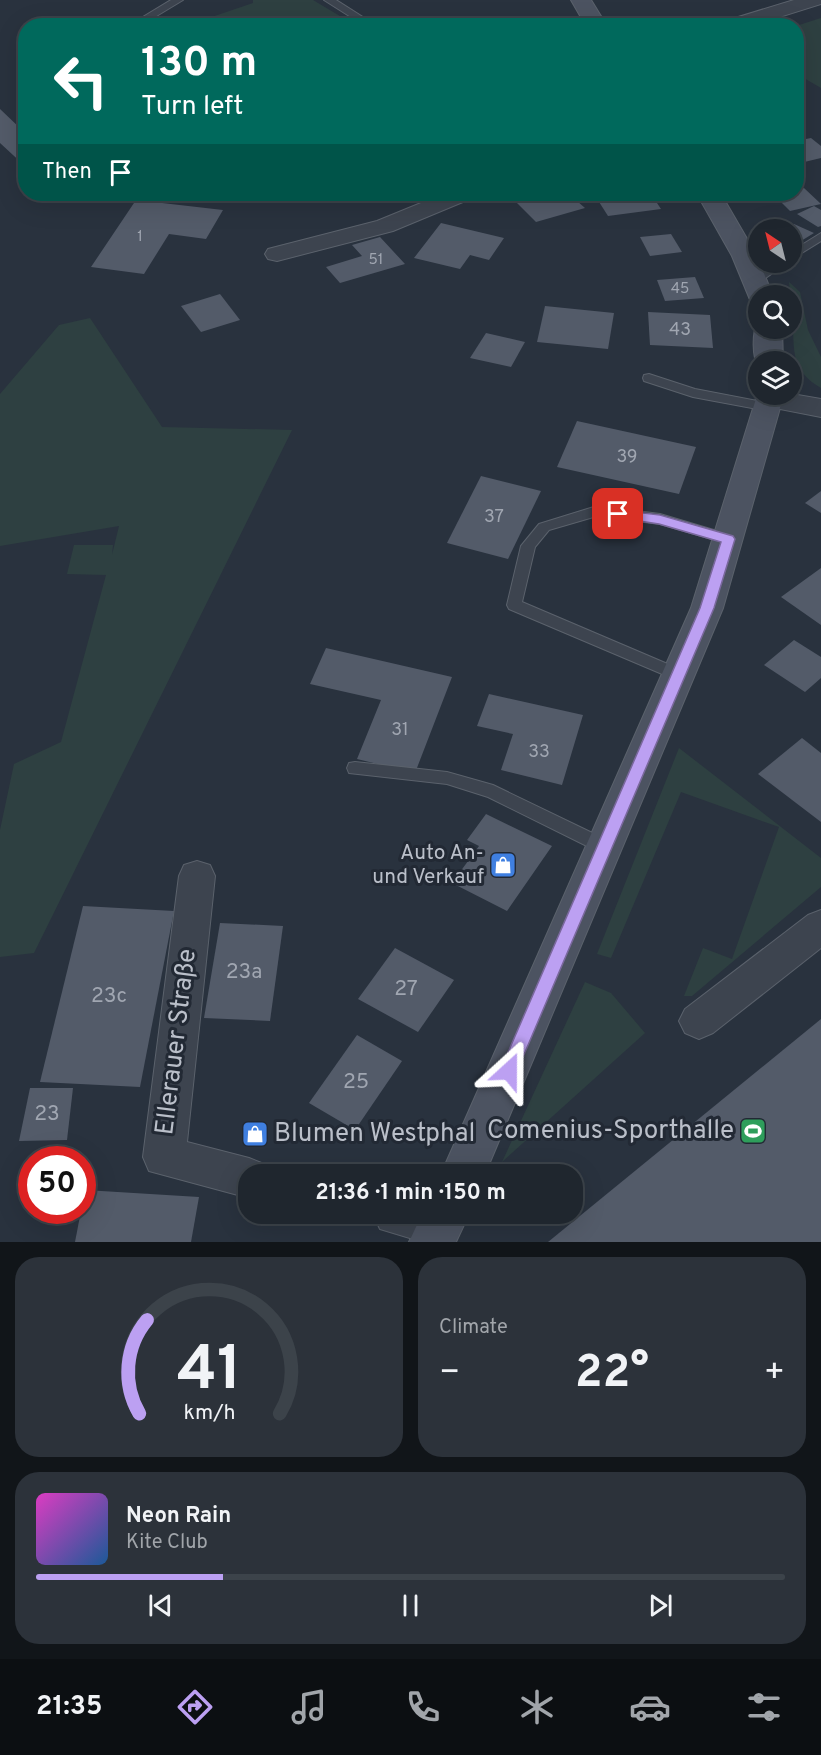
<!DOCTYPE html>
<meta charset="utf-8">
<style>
:root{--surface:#1f262e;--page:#2c323a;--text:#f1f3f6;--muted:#a1a5aa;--line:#3c434a;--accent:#bca0f2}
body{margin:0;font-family:Overpass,sans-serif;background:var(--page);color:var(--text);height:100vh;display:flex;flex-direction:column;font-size:22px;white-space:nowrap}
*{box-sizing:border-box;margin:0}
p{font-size:20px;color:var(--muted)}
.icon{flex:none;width:33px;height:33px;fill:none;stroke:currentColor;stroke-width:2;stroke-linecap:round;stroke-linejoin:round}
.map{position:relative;height:1242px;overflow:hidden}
.panel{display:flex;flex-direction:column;gap:15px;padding:15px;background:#111519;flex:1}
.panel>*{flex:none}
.banner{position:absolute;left:18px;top:18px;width:786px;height:183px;border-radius:24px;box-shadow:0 6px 24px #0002,0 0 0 2px var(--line);background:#00695c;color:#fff;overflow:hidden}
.needle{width:39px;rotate:325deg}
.controls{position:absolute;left:748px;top:219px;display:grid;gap:12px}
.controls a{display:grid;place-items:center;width:54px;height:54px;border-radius:50%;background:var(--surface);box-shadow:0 6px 24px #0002,0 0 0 2px var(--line);font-size:30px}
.speed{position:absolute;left:18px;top:1146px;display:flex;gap:12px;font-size:30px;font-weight:700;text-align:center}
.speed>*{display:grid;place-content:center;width:78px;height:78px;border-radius:50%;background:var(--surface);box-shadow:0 6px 24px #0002,0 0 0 2px var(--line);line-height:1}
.speed .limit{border:9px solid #d22;background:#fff;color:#111}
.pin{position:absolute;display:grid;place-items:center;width:51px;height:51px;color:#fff;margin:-26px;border-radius:12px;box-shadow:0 3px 9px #0006}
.me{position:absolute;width:66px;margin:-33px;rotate:24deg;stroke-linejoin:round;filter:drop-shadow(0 0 4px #0008)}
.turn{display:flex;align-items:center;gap:21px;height:126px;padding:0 24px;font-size:27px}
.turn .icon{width:78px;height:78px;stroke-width:2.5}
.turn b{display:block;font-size:42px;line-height:51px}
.then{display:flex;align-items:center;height:57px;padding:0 24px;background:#0003;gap:12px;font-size:22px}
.big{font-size:45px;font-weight:700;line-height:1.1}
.panel .tile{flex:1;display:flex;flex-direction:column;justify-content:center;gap:9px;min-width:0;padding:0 21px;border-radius:24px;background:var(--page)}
.panel .dial{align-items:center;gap:0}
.dial svg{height:156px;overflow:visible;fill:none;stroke:var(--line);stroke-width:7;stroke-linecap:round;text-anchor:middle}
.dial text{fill:var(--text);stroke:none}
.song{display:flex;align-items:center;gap:18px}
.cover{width:72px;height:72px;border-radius:9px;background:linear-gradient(135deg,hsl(310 70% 55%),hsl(210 70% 35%))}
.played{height:6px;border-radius:3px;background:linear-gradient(90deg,var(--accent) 25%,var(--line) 25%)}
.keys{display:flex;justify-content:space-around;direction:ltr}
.heat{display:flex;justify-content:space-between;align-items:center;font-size:33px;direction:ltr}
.panel .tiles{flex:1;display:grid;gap:15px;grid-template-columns:1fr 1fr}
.tile:last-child{grid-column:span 2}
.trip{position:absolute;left:238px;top:1164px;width:345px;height:60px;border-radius:24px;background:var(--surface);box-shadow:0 6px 24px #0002,0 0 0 2px var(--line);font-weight:700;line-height:60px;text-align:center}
.tabs{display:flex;height:96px;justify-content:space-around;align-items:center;background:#0c0f12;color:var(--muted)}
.tabs .icon{width:42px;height:42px}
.tabs .selected{color:var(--accent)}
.tabs b{font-size:27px;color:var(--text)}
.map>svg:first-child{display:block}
</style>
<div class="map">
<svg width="821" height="1242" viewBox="0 0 821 1242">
<rect width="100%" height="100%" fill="#29323e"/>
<g fill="#2e4041">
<path d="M253 0H313L355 25H188L253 3Z"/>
<path d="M821 18V88L797 74 796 26Z"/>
<path d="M789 282 800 292 808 330 821 357V388C790 370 794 350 793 318 792 304 790 295 789 282Z"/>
<path d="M90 318 162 427 292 430 34 953 0 957V830L14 764 61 742 106 575 67 574 74 545H113L112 555 119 526 0 546V394L59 325Z"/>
<path d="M679 748 821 858V887L692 996H684L703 948 732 959 779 827 681 792 611 958 597 954Z"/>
<path d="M585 982 611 993 645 1033 502 1162Z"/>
</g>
<g fill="#535b69">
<path d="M0 109 22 130 26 129V167L0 143Z"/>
<path d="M811 138 821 146V158L796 164V141Z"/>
<path d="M804 188 821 204 790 211 774 195 796 194V190Z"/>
<path d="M550 194H569L585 208 536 222 517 203Z"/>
<path d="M594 194H651L661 209 608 216Z"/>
<path d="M136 200 223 210 206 239 169 234 144 274 91 267Z"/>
<path d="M814 206 821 210V226L818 227 797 214Z"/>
<path d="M441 223 504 238 489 260 470 255 460 269 414 258Z"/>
<path d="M794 224 814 233 801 241 792 242V230H785Z"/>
<path d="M671 234 682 252 650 256 640 237Z"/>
<path d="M380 237 405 264 340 283 326 267 362 256 352 245Z"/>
<path d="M695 277 704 298 665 301 657 280Z"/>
<path d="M220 294 240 320 201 332 181 306Z"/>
<path d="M545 306 614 313 608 349 537 342Z"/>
<path d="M648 312 710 315 713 348 650 345Z"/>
<path d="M486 333 525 342 511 367 470 358Z"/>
<path d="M577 421 696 447 679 494 557 467Z"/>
<path d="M481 476 541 491 508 559 447 543Z"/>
<path d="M821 491V513L805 503Z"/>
<path d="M821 568V625L781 597Z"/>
<path d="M794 640 821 657V678L805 692 764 665Z"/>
<path d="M326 648 452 677 415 773 357 759 381 700 310 684Z"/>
<path d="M489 694 583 715 562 785 501 770 513 734 477 726Z"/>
<path d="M802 738 821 753V822L758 774Z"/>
<path d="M486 814 552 846 507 911 452 883 479 846 467 840Z"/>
<path d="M83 906 174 911 140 1087 40 1082Z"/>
<path d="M220 923 283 926 270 1021 204 1018Z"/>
<path d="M395 948 454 980 418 1032 358 999Z"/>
<path d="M821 1019V1242H548Z"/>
<path d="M357 1035 402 1061 355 1130 309 1103Z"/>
<path d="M30 1088H73L67 1140 19 1141Z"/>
<path d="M85 1190 199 1197 191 1242H75Z"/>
</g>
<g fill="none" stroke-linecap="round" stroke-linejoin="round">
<defs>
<g id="service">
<path d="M171 0H183L140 26H128Z"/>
<path d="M324 0H336L377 26H365Z"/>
<path d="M821 233V241L792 259V251Z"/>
<path d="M774 262H788L760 282H752V276Z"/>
<path d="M649 374 695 389 768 403 775 407 768 411 693 397 644 381 643 378 644 375Z"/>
<path d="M597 506 660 514 734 536 736 539 729 544 660 524 597 516 549 530 535 547 522 602 684 671 687 675 684 679H674L509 609 507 605 521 546 539 524Z"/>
<path d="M355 762 447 772 493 785 611 842 614 847 611 852 605 854 599 852 488 797 447 784 349 773 347 768 349 763Z"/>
</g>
<g id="minor">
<path d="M794 0H821V4L751 26H719L722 22Z"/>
<path d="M443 194H474L470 199 393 231 277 261 268 259 265 254 268 249 377 221Z"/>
<path d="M759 394H792L821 399V417L760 405 756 399Z"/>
<path d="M197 861 210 865 215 876 187 1142 249 1158 264 1164 269 1174H249V1198L149 1171 143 1157 179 876 184 865Z"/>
<path d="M821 910V948L713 1033 699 1039 685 1033 679 1021 685 1009 808 915Z"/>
<path d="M373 1214H458L463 1225 456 1240 423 1242 380 1229Z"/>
</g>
<g id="secondary">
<path d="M571 0H591L607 26H586Z"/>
<path d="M697 194H721L757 256 773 296H759V304L751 302 732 256Z"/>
<path d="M758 322 759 328H782L783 362H759V368C752 358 752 332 758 322Z"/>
<path d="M759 389V394H784L723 608 485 1174H441L691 608Z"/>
<path d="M422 1214H469L456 1242H409Z"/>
</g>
</defs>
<use href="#service" stroke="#5b626c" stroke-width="2"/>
<use href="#minor" stroke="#5b626c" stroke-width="2"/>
<use href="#secondary" stroke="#5b626c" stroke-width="2"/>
<use href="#service" fill="#3d444f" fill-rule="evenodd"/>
<use href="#minor" fill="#3d444f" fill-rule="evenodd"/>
<use href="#secondary" fill="#4c5361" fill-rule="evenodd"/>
</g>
<path fill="#bca0f2" stroke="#7a689d" stroke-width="1.5" d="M618 510 660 515 733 536 735 539 714 608 517 1071 515 1077 509 1079 502 1077 500 1071 700 608 721 542 659 524 613 517 611 514Z"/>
<defs>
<symbol id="shop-square" viewBox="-11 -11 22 22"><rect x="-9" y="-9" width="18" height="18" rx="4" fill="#3f7fe0" stroke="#222934"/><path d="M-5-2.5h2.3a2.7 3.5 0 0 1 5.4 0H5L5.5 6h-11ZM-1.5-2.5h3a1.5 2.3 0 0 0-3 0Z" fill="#fff"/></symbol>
<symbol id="stadium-square" viewBox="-11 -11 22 22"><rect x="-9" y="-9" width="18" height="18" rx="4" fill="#2e9e5b" stroke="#222934"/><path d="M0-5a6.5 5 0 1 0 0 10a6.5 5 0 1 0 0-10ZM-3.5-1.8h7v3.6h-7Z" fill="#fff"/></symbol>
</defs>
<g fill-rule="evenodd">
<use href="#shop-square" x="488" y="850" width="30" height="30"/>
<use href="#stadium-square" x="738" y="1116" width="30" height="30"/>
<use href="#shop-square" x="240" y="1119" width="30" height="30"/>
</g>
<g text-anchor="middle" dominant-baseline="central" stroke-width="6" stroke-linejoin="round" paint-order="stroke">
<g font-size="15" fill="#a0a6b1">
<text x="140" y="237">1</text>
<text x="376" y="260">51</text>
<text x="680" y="289">45</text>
</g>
<g font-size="18" fill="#a0a6b1">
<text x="680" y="330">43</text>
<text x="627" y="457">39</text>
<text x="494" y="517">37</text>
<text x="400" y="730">31</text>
<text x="539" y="752">33</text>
</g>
<g font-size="21" fill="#babfc9" stroke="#222934" text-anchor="end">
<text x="484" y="853">Auto An-<tspan x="484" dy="24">und Verkauf</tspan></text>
</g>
<g font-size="21" fill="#a0a6b1">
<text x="244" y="972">23a</text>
<text x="406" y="989">27</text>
<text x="109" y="996">23c</text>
<text x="356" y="1082">25</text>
<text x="47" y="1114">23</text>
</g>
<g font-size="26" fill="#babfc9" stroke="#222934">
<text transform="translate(177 1042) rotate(-83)">Ellerauer Straße</text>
</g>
<g font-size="26" fill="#babfc9" stroke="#222934" text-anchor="end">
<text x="734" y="1131">Comenius-Sporthalle</text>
<text x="274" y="1134" text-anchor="start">Blumen Westphal</text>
</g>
</g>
</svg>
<div class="controls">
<a><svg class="needle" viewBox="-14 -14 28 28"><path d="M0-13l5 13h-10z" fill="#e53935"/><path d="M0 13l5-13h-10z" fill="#a1a5aa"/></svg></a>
<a><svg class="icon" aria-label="search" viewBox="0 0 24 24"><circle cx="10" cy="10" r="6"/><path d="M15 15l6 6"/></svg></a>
<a><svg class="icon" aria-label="layers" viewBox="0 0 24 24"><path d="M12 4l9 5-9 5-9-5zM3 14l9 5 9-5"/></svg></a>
</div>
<div class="speed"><div class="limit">50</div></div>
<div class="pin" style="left:618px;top:514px;background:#d93025"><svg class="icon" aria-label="arrive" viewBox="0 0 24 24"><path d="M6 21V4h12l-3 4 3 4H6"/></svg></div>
<svg class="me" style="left:509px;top:1071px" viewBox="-20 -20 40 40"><path d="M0-17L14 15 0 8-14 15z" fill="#bca0f2" stroke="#fff" stroke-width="4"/></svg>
<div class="trip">21:36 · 1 min · 150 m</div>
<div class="banner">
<div class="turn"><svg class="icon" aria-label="left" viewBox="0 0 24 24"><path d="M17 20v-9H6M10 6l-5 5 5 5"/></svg><div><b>130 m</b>Turn left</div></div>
<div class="then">Then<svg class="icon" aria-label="arrive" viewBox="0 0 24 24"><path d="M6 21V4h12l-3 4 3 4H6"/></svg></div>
</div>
</div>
<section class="panel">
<div class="tiles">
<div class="tile dial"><svg viewBox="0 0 100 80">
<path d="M14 69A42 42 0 1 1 86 69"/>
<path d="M14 69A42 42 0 0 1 18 21" stroke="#bca0f2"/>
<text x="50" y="56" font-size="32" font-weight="700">41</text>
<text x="50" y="72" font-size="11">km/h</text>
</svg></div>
<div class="tile"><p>Climate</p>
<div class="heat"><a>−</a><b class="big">22°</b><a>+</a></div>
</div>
<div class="tile">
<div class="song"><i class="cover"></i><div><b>Neon Rain</b><p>Kite Club</p></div></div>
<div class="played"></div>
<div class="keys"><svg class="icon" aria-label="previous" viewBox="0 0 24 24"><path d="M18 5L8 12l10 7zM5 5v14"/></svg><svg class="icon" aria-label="pause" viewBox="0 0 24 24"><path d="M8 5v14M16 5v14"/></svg><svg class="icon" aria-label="next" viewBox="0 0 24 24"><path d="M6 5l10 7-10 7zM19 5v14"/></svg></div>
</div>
</div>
</section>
<nav class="tabs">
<b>21:35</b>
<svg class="icon selected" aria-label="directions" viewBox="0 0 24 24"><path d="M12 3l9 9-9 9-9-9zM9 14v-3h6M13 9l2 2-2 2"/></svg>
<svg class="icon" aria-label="music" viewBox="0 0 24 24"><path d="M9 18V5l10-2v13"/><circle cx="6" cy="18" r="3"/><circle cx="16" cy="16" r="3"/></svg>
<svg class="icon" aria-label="phone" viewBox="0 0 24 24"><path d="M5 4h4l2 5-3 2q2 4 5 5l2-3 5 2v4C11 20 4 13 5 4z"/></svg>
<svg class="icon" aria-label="climate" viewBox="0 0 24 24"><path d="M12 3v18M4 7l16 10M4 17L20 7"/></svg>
<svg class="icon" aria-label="car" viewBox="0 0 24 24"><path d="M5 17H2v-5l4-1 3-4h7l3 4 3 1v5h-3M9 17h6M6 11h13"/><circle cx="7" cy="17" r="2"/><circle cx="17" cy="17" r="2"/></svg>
<svg class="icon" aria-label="filters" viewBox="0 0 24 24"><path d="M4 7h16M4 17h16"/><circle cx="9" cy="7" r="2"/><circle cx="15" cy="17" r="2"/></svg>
</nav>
